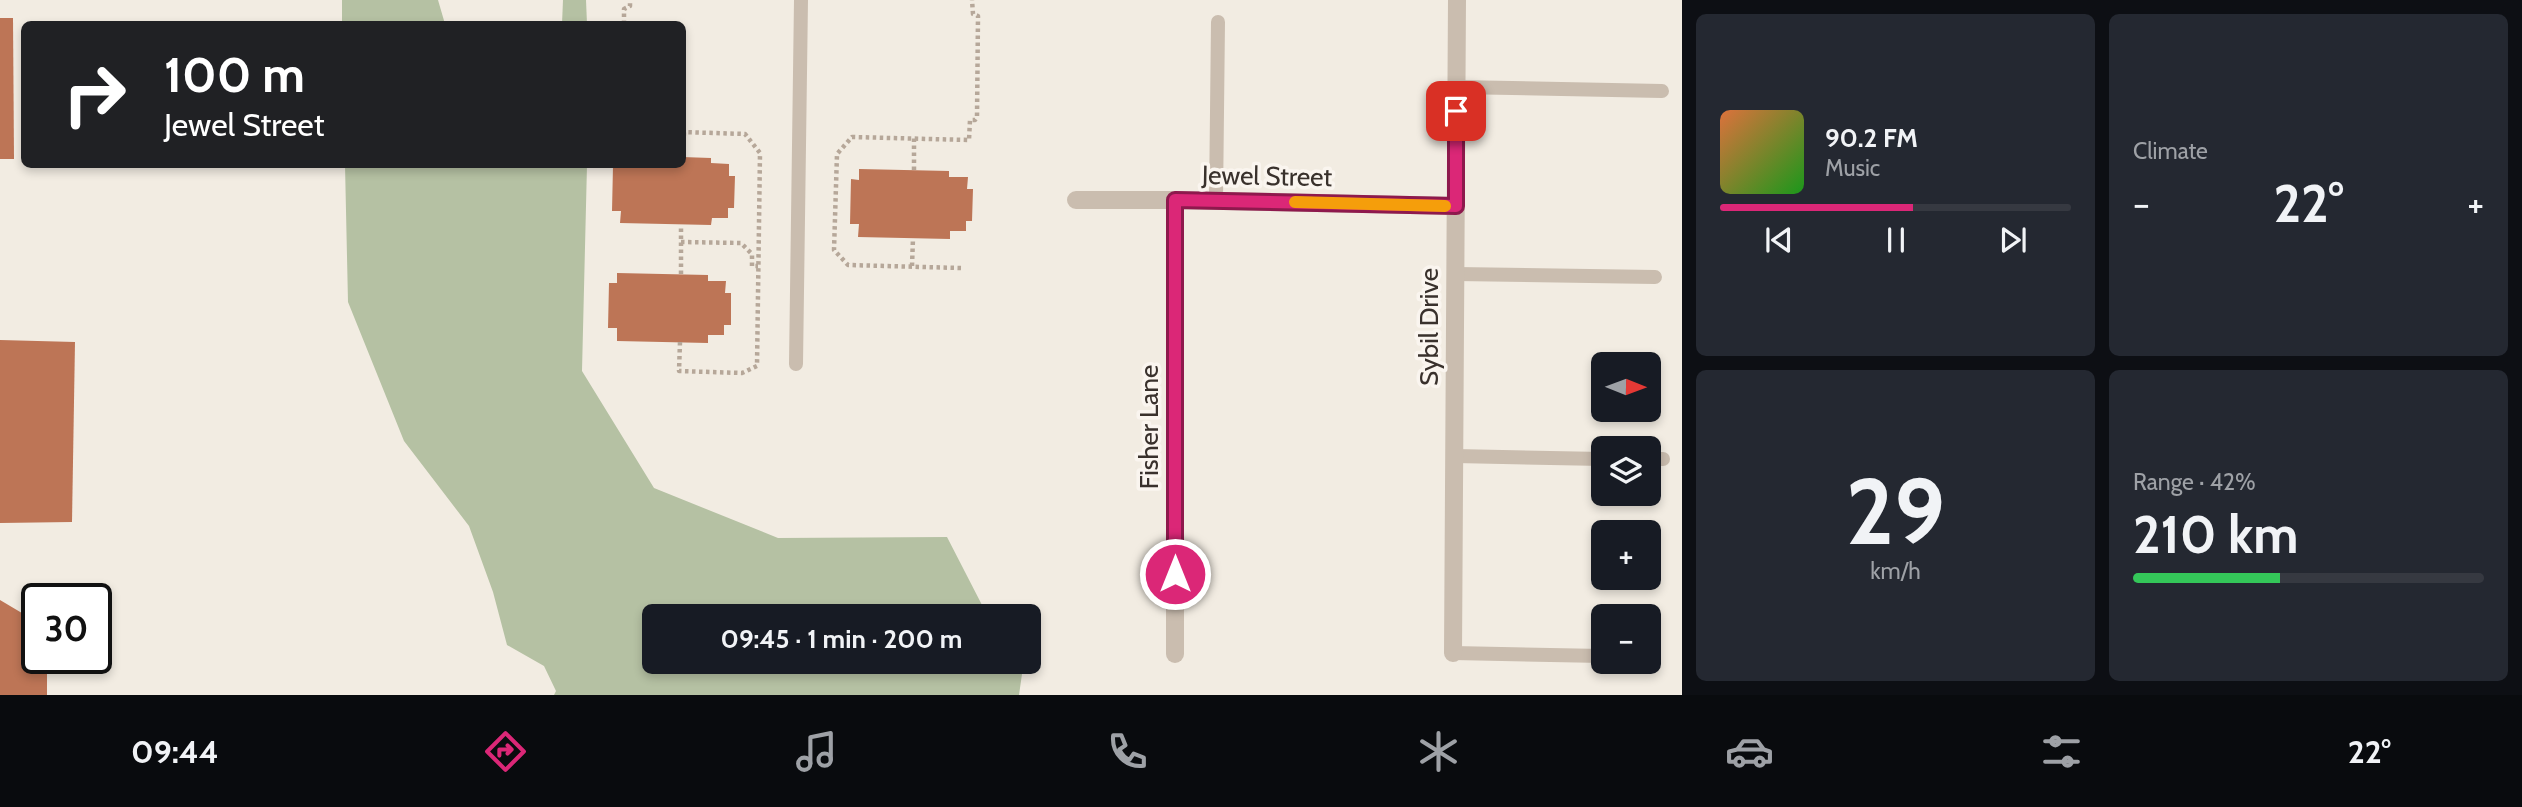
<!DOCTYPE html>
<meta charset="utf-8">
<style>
:root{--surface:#171b24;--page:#242831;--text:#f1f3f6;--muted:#9ea1a6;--line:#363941;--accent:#db2777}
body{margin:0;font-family:Cabin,sans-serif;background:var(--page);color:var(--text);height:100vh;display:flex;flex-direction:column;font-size:26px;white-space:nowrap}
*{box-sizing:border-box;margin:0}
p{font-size:23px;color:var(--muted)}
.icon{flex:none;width:38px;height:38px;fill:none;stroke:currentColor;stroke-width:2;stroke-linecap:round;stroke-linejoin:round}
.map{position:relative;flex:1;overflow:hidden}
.drawer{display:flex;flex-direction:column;gap:14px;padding:14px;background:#0d0f14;width:840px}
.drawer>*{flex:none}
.guide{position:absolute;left:21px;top:21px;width:665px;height:147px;border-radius:10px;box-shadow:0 4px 10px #0003;background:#202124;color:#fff;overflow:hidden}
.needle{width:46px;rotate:91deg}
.fabs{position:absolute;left:1591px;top:352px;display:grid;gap:14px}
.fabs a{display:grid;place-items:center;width:70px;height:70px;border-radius:10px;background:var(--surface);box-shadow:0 4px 10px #0003;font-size:35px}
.speed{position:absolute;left:21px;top:583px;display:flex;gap:14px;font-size:35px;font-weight:700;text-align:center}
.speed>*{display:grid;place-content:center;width:91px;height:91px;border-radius:50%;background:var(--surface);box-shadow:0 4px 10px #0003;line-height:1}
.speed .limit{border:4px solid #111;border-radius:10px;background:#fff;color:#111}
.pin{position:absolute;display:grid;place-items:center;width:60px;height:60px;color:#fff;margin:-30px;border-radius:14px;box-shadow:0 4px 10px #0006}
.me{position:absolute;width:77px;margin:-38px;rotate:0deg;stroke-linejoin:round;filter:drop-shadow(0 0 5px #0008)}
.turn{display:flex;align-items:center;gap:24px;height:147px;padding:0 28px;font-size:32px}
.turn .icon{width:91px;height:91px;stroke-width:2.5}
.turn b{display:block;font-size:49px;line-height:60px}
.big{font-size:52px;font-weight:800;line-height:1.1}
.drawer .tile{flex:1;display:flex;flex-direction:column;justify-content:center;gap:10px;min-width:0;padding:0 24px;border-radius:10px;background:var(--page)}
.drawer .dial{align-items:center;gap:0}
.dial b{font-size:91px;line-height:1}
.song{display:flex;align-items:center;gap:21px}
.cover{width:84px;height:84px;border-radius:10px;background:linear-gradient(135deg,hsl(20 70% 55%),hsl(120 70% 35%))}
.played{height:7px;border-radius:4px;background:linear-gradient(90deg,var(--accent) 55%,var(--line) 55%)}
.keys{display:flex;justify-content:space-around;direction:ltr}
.heat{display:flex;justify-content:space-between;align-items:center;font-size:38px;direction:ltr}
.charge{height:10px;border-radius:5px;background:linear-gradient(90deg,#34c759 42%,var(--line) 0)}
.drawer .tiles{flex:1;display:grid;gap:14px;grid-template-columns:repeat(2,1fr)}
.trip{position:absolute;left:642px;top:604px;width:399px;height:70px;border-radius:10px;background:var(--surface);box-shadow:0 4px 10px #0003;font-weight:800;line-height:70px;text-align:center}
.tabs{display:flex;height:112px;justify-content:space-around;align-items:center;background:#090b0e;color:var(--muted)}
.tabs .icon{width:49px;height:49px}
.tabs .current{color:var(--accent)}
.tabs b{font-size:32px;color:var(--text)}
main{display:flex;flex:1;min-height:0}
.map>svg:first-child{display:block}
</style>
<main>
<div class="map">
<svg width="1682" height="695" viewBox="0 0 1682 695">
<rect width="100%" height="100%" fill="#f2ece2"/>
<g fill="#b5c1a3">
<path d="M342 0H438L445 24H342Z"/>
<path d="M563 0H586L587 24H562Z"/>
<path d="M345 165H587L582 371 654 488 778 538 947 537 982 605 1014 611V616H654V662H1020L1022 674 1019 695H554L556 691 544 666 507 645 493 592 469 526 404 441 348 302Z"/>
</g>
<g fill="#bd7556">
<path d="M0 18H13L14 159H0Z"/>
<path d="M682 157 711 158V163L729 164V176H735L734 208H728V218H712L711 225 620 223 621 211H612L613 166 682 164Z"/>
<path d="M859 169 949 171V177H968L967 189H973L972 221H966V231H950V239L858 237 859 224H850L851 179 859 180Z"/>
<path d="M617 273 708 275V281H726L725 293H731V325H724V335H708V343L617 341V328H608L609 283H617Z"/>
<path d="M0 340 75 342 72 522 0 523Z"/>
<path d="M0 600 37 622V658H98L97 670 47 673V695H0Z"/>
</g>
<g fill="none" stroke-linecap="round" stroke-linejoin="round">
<g stroke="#b6a799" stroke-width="4.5" stroke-dasharray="3.5 3.5" stroke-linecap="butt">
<path d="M624 24V9L630 6V0"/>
<path d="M683 157 684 132"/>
<path d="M914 170V138"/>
<path d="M681 242 741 243 752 254V266H758"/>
<path d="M912 266 913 238"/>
<path d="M961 268 848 265 834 250 837 154 852 137 969 140 970 120H975L977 117 978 16 973 14 972 0"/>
<path d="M681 274V225"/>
<path d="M680 342 679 371 742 373 757 366 760 153 745 134 682 132"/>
</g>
<g stroke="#cabdaf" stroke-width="14">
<path d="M1456 87 1662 91"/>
<path d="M1216 201 1218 22"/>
<path d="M1456 274 1655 277"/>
<path d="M796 364 801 0"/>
<path d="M1455 456 1603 459"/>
<path d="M1648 459H1663"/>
<path d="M1453 653 1603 656"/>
<path d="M1648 657H1650"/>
</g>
<g stroke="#cabdaf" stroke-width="18">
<path d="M1076 200H1175L1456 206"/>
<path d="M1453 653 1457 0"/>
<path d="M1175 654V200"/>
</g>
</g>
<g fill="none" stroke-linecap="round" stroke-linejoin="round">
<defs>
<path id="route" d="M1175 574V200L1456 206V111"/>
</defs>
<use href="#route" stroke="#8e194d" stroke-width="18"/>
<use href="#route" stroke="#db2777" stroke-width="12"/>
<path stroke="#f59e0b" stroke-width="12" d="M1295 202 1445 206"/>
</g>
<g text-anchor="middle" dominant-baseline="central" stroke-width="7" stroke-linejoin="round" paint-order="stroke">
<g font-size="26" fill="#39312c" stroke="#faf5ef">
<text transform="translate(1267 176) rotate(1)">Jewel Street</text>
<text transform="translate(1429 327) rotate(-90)">Sybil Drive</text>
<text transform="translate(1149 427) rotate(-90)">Fisher Lane</text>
</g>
</g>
</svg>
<div class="fabs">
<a><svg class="needle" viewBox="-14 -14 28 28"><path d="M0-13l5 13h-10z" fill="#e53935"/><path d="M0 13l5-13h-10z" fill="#9ea1a6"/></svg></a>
<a><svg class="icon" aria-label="layers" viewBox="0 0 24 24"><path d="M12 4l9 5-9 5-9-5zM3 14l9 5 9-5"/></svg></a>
<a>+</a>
<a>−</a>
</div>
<div class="speed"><div class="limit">30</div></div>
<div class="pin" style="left:1456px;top:111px;background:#d93025"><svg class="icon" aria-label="arrive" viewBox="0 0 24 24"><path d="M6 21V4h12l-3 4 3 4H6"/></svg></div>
<svg class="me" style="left:1175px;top:574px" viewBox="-20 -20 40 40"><circle r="17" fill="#db2777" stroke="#fff" stroke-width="3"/><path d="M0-11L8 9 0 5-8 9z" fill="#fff"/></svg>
<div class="trip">09:45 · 1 min · 200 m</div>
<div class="guide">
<div class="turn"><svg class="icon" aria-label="right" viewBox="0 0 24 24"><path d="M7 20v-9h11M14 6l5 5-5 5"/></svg><div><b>100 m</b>Jewel Street</div></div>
</div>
</div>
<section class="drawer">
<div class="tiles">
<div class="tile">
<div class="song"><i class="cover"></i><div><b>90.2 FM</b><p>Music</p></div></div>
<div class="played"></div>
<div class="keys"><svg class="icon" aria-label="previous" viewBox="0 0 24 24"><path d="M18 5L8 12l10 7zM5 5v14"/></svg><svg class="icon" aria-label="pause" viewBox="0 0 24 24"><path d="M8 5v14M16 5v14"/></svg><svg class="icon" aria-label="next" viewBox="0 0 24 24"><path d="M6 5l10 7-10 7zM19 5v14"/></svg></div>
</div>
<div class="tile"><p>Climate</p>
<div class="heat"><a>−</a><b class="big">22°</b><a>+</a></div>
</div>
<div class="tile dial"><b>29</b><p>km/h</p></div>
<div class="tile"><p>Range · 42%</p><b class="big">210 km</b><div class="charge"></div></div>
</div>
</section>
</main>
<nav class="tabs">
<b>09:44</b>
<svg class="icon current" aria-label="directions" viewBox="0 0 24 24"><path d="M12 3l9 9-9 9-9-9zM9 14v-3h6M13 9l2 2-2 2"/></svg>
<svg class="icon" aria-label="music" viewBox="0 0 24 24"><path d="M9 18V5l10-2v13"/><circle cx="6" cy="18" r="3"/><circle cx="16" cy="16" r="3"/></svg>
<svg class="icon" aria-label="phone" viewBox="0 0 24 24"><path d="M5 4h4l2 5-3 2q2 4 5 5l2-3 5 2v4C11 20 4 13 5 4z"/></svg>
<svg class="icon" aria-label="climate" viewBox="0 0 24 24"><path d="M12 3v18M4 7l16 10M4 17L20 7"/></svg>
<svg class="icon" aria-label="car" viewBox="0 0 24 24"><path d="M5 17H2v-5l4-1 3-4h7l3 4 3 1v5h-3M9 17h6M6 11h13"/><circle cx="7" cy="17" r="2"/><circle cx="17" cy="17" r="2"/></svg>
<svg class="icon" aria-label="filters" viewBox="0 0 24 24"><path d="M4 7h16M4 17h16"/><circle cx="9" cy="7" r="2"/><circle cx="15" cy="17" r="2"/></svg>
<b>22°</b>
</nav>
